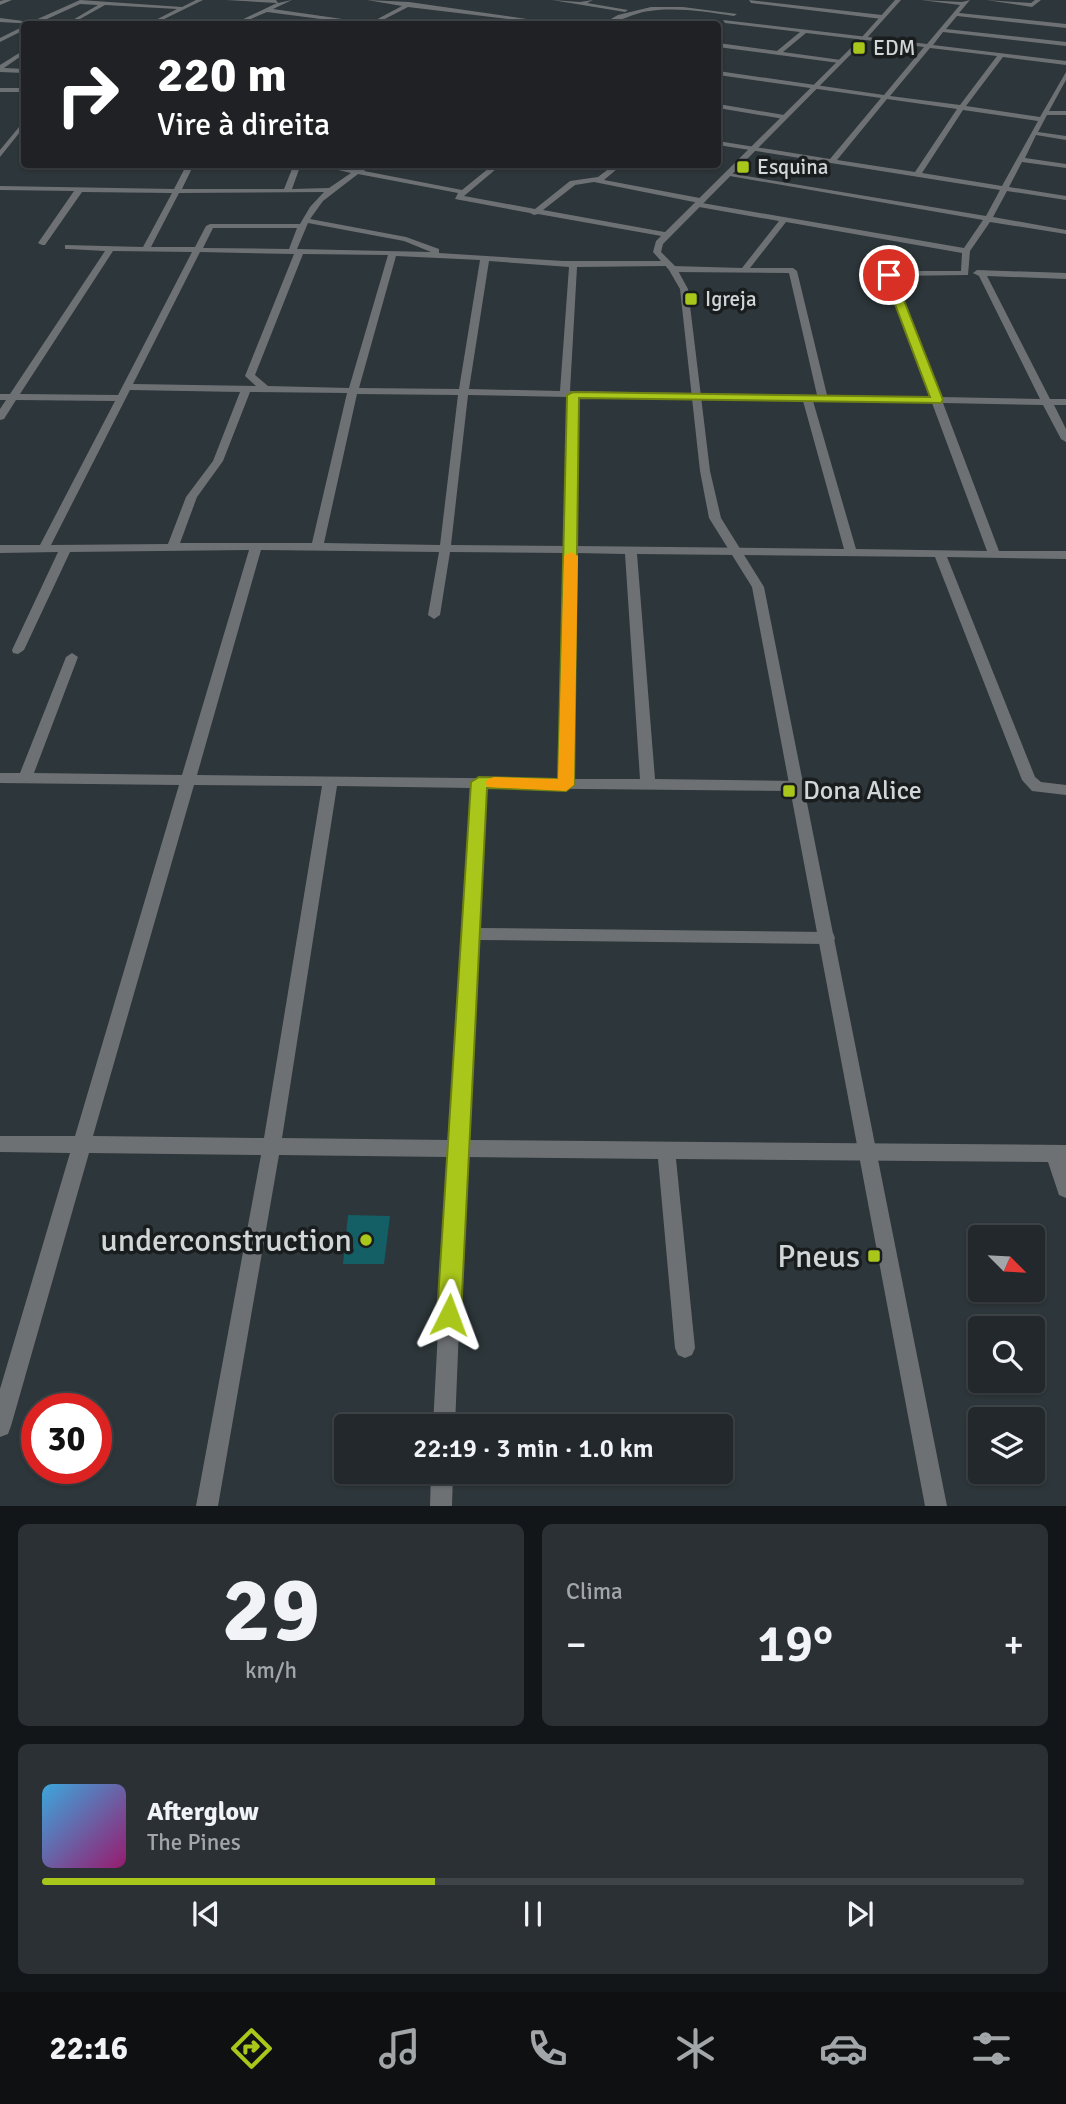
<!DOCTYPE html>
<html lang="pt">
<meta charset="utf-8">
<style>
:root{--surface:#22282c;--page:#2a3034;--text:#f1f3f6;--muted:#a2a6a9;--line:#3f4448;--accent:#a9c71b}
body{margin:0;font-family:Signika,sans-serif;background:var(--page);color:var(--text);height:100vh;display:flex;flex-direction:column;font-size:26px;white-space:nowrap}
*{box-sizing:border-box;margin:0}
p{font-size:23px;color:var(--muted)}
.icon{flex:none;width:38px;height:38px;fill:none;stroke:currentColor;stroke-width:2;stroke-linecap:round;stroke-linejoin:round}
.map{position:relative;height:1506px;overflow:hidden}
.details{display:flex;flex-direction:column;gap:18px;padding:18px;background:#131618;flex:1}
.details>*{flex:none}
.top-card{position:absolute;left:21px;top:21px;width:700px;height:147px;border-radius:7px;box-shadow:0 2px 5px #0004,0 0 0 2px var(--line);background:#202124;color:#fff;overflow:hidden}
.needle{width:46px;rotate:114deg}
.controls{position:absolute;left:968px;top:1225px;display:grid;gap:14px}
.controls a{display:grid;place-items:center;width:77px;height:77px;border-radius:7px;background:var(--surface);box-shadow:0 2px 5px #0004,0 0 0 2px var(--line);font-size:35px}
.speed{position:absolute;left:21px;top:1393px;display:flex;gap:14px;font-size:35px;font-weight:700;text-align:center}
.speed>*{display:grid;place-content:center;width:91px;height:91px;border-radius:50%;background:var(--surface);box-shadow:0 2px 5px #0004,0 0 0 2px var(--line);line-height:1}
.speed .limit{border:10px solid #d22;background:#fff;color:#111}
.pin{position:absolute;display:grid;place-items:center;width:60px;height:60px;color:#fff;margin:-30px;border:4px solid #fff;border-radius:50%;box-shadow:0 2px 7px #0007}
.me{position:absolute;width:77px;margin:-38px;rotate:3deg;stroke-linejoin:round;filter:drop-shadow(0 0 5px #0008)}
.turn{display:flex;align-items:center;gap:24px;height:147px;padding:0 21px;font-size:32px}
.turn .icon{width:91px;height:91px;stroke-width:2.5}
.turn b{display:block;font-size:49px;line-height:60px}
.big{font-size:52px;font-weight:600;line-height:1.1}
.details .widget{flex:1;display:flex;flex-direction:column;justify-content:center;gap:10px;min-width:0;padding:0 24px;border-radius:10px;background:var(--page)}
.details .dial{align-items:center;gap:0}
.dial b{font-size:91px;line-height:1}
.song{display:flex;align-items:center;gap:21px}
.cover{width:84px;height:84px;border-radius:10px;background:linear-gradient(135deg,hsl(200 70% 55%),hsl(320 70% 35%))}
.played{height:7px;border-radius:4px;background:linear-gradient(90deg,var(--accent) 40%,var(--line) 40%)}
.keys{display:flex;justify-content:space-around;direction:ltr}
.heat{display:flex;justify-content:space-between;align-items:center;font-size:38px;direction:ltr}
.details .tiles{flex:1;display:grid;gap:18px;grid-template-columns:1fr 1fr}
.widget:last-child{grid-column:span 2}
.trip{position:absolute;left:334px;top:1414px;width:399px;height:70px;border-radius:7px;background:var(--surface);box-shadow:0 2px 5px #0004,0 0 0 2px var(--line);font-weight:600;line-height:70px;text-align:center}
.menu{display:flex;height:112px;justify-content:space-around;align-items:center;background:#0e1012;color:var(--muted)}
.menu .icon{width:49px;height:49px}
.menu .current{color:var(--accent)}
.menu b{font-size:32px;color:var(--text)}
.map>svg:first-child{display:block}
</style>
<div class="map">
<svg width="1066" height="1506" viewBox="0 0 1066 1506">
<rect width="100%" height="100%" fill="#2d363a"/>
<path fill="#145f66" d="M348 1215 390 1216 384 1264H343Z"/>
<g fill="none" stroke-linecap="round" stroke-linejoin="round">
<g fill="#6e7174" fill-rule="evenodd">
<path d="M4 0H12L0 5V1Z"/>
<path d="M80 0 182 7 196 0H203L154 24H148L177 9 105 5 71 24H66L98 5 80 4 36 24 0 22V18L31 22Z"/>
<path d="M226 0H276L278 3 292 0 273 9 370 23 402 6 367 0 409 2 561 24H549L408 7 375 24H359L267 12 239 24H233L277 3Z"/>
<path d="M552 0 580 2 593 0 587 3 628 10 625 12Z"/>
<path d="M749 0 882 15 885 17 882 19 751 3Z"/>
<path d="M921 0 962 2 970 0 959 13 1066 24V28L957 16 946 29 1066 42V46L943 32 933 45 1066 61V65L1003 57 966 106 1040 117 1066 72V80L1049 111H1066V115H1047L1038 132 1066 136V140L1036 135 1025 158 1066 164V168L1022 162 1009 187 1066 196V200L1007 191 993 217 1066 230V234L990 222 970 251 968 275 894 276 940 397 1040 399 979 276 973 273 977 270 1066 273V279L987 276 1050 399H1066V405H1054L1066 429V442L1061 439 1043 405 943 403 999 551H1066V559L947 557 1035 777 1041 782 1066 785V795L1032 791 1022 780 935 557 637 554 655 779 796 781 803 786 796 791 486 788 478 928 827 932 833 933 835 938 833 943 827 944 478 940 467 1140 1066 1145V1198L1059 1195 1048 1162 676 1159 695 1348 692 1355 685 1358 678 1355 675 1348 658 1159 466 1157 455 1426H433L447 1157 279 1155 218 1506H196L261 1155 89 1153 11 1426 8 1434 0 1437V1389L70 1153 0 1152V1136H75L179 785 0 783V773H20L66 657 72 653 78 657 34 773 182 775 249 550 70 552 24 650 18 654 13 653 12 650 58 552 0 553V545H40L115 401 16 400 4 419 0 420V409L6 400H0V394H10L105 251 68 249H65V245L143 247 172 193 82 192 45 245H42L38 243 74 191 0 190V186L174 189 187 164H194L182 189H284L294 164H301L292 189 329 188 351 173 312 164H329L356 170 363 164H372L364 171 462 190 494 164H502L464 196 535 209 570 181 598 177 615 164H623L604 180 705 199 706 201 702 203 964 248 983 220 724 175 728 173 986 216 1000 190 718 145V141L830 159 881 98 718 75V71L884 95 924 47 806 33 783 52 841 60 839 63 718 47V43L777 51 800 32 725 23 723 20 927 44 960 5ZM930 48 997 56 960 105 890 96ZM887 99 957 109 915 172 837 160ZM963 110 1038 121 1002 186 922 173ZM358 174 458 193 455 199 530 213 534 215 538 214 667 237H670V233L543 210 575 185 594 182 699 203 695 205 699 207 779 221 742 268 673 266 669 269 673 272 789 273 817 395 570 391 577 267 665 266 669 263 668 261H563L439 253V249L406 237 310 219 323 201ZM324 192 310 207 300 224H210L206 226 195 247H151L179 193ZM786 222 962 253 961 271H889L885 274 930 397 827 395 797 271 793 268H750ZM308 223 404 241 431 252 297 249ZM213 228H297L289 249 203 248ZM113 251 192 252 118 395 20 394ZM200 252 294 254 245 376 256 386 133 384ZM303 254 388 255 349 388 268 386 255 375ZM396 256 480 260 459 389 359 388ZM489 261 569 267 560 391 469 389ZM130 390 240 392 213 461 186 497 168 544 51 545ZM250 392 347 393 312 543H180L197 497 223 461ZM357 394 458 395 440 545 324 543ZM468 395 568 397 564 546 451 545ZM578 397 803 401 844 549 576 546ZM813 401 932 403 987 551 856 549ZM261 550 439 552 428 615 434 619 440 615 450 552 564 553 559 779 197 775ZM576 553 625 554 640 779H573ZM194 785 322 786 264 1138 93 1136ZM337 786 471 788 448 1140 282 1138Z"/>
<path d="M986 0 1031 3 1035 0H1041L1032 7Z"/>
<path d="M651 7H683L737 14 734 16C706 12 678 7 650 11 635 12 613 25 602 24L618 15Z"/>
<path d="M24 26V30L0 42V38Z"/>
<path d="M24 50V54L4 68 24 69V73L0 72V65Z"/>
<rect x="0" y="88" width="24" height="4"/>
<path d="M718 104 784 115 787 117 784 119 718 108Z"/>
<path d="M24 121V127L0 157V150Z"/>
<path d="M431 1472H453L452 1506H430Z"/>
</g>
<path fill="#6e7174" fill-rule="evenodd" d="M895 0H901L866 39 663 244 661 252 676 267 688 289 710 471 721 518 764 587 947 1506H925L752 587 709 518 700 471 680 289 669 270 653 252 656 241 862 37Z"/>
</g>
<path fill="#a9c71b" stroke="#6e8112" stroke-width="2" d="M889 273 894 275 943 400 941 403 579 398 574 785 566 791 487 788 461 1315 457 1323 449 1327 441 1323 437 1315 471 782 479 777 558 779 567 395 573 392 930 397 884 275Z"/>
<path fill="#f59e0b" d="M571 552 578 556 574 785 566 791 488 787 485 783 488 779 494 777 558 779 564 556Z"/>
<g fill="#a9c71b" stroke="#191d1e" stroke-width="2.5">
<rect x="852" y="41" width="14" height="14" rx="3.5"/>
<rect x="736" y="160" width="14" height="14" rx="3.5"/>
<rect x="684" y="292" width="14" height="14" rx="3.5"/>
<rect x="782" y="784" width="14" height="14" rx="3.5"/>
<circle cx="366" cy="1240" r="7"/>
<rect x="867" y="1249" width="14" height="14" rx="3.5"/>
</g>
<g text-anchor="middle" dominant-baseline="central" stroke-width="7" stroke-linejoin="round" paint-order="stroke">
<g font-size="21" fill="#d1d7d9" stroke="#191d1e" text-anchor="start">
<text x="873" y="48">EDM</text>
<text x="757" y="167">Esquina</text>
<text x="705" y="299">Igreja</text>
</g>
<g font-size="26" fill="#d1d7d9" stroke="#191d1e" text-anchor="start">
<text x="803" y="791">Dona Alice</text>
</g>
<g font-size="32" fill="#d1d7d9" stroke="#191d1e" text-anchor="end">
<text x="352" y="1240">underconstruction</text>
<text x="860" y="1256">Pneus</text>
</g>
</g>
</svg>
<div class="controls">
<a><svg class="needle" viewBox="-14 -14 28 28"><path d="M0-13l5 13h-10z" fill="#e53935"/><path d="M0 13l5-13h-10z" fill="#a2a6a9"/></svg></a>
<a><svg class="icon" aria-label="search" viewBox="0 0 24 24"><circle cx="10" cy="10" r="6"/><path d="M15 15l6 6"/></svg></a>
<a><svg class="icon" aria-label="layers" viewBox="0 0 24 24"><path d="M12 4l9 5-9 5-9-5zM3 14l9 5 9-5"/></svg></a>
</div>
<div class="speed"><div class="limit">30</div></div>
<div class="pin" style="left:889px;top:275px;background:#d93025"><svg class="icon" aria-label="arrive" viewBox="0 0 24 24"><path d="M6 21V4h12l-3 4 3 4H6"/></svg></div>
<svg class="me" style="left:449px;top:1315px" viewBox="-20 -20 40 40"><path d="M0-17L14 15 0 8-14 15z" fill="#a9c71b" stroke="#fff" stroke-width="4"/></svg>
<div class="trip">22:19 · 3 min · 1.0 km</div>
<div class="top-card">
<div class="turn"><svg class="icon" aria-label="right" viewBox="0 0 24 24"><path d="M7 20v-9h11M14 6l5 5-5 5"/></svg><div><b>220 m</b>Vire à direita</div></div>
</div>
</div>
<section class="details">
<div class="tiles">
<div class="widget dial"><b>29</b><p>km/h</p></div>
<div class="widget"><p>Clima</p>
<div class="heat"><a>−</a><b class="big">19°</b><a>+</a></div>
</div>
<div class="widget">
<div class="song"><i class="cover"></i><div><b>Afterglow</b><p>The Pines</p></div></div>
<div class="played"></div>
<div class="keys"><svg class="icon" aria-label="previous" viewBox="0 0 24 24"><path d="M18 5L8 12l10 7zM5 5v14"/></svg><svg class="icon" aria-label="pause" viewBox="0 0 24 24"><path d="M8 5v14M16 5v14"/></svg><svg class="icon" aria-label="next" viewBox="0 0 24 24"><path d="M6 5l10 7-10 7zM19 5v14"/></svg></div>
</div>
</div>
</section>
<nav class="menu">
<b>22:16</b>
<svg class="icon current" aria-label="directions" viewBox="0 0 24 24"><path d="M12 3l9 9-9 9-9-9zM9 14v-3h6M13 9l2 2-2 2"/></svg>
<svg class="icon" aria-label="music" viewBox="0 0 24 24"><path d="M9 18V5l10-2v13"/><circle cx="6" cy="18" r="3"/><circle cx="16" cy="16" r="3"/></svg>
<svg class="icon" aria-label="phone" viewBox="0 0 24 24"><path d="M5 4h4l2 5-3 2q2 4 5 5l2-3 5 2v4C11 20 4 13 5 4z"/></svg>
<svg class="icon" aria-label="climate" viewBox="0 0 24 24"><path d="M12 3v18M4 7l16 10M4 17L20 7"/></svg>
<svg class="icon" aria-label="car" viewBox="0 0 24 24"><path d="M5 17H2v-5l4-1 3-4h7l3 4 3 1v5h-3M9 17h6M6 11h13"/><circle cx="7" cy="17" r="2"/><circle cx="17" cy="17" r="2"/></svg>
<svg class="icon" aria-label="filters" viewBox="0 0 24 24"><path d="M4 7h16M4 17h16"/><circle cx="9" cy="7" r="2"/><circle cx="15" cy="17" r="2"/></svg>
</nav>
